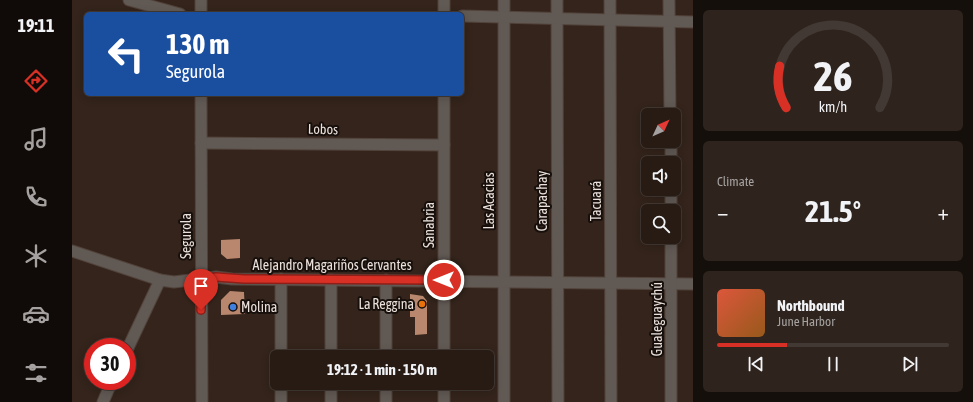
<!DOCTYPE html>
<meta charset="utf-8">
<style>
:root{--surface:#271b14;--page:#2f241d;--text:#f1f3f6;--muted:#a4a1a0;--line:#433934;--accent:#d93025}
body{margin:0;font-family:"Asap Condensed",sans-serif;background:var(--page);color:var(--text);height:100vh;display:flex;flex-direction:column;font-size:15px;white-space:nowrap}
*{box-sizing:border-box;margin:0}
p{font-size:13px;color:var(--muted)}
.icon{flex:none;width:22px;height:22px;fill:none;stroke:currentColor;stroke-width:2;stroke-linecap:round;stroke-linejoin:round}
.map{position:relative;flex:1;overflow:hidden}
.panel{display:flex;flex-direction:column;gap:10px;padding:10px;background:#150f0b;width:280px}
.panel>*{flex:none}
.banner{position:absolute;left:12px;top:12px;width:380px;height:84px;border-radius:6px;box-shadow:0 2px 10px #0003,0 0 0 1px var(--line);background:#1a4fa0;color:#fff;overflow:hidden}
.needle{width:26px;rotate:46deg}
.buttons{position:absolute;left:569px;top:108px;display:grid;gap:8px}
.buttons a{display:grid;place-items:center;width:40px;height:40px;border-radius:6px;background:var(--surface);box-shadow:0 2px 10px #0003,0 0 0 1px var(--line);font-size:20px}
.speed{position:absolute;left:12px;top:338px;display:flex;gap:8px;font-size:20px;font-weight:700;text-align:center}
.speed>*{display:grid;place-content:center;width:52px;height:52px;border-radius:50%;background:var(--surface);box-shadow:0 2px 10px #0003,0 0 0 1px var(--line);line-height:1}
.speed .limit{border:6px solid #d22;background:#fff;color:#111}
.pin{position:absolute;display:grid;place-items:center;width:34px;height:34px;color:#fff;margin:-41px -17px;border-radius:50% 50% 50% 0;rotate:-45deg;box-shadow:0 0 4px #0007}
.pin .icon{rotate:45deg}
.me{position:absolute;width:44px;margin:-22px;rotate:270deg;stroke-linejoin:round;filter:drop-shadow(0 0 3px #0008)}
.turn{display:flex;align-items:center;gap:14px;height:84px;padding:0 16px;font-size:18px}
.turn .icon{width:52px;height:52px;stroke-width:2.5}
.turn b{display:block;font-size:28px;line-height:34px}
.big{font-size:30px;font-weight:700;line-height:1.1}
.panel .tile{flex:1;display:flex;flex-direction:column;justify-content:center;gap:6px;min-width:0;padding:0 14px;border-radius:6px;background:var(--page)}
.panel .dial{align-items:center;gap:0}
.dial svg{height:104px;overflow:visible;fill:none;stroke:var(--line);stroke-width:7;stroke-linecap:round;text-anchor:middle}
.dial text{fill:var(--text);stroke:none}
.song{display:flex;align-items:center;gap:12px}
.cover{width:48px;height:48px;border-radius:6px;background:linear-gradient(135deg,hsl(10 70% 55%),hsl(30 70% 35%))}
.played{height:4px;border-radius:2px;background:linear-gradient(90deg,var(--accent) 30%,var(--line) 30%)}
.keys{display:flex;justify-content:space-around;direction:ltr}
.heat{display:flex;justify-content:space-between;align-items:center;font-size:22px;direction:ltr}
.trip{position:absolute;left:198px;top:350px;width:224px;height:40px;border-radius:6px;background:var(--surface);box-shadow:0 2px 10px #0003,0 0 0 1px var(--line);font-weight:700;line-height:40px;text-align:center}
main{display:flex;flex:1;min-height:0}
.menu{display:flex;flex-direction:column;width:72px;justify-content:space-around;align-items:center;background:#100b08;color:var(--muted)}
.menu .icon{width:28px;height:28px}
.menu .on{color:var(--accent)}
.menu b{font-size:18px;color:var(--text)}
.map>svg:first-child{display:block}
</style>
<main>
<nav class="menu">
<b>19:11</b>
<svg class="icon on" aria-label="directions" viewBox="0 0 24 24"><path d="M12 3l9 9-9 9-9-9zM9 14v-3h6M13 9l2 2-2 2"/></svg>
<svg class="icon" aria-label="music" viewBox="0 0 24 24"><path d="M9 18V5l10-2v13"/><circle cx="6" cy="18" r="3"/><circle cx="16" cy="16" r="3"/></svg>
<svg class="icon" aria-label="phone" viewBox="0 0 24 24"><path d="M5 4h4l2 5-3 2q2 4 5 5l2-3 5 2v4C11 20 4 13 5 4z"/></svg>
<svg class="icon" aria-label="climate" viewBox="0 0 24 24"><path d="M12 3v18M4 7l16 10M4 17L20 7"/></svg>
<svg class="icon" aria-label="car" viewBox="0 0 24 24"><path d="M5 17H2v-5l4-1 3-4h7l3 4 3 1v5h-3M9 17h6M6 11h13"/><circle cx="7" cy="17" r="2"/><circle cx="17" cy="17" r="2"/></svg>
<svg class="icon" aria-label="filters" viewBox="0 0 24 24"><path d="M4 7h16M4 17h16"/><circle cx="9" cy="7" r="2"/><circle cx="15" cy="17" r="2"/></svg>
</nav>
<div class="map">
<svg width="621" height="402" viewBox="0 0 621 402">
<rect width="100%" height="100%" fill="#34241b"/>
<g fill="#b8876d">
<path d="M168 239V258L155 259 149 254V240Z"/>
<path d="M158 291 172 292 173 314 149 315V300Z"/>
<path d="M338 294 351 296 355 301V334L343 335V317H338Z"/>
</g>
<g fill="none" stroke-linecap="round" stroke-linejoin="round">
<defs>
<g id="minor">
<path d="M57 0 108 14"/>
<path d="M432 0V402"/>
<path d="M485 0 486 402"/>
<path d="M538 0 539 402"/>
<path d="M597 0 598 115"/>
<path d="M390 16 621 22"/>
<path d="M599 141V163"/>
<path d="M129 143 372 145"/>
<path d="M599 189V211"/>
<path d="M0 251 88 280 102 282 144 277 160 279 621 284"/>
<path d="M259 280V357"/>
<path d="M55 350 88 280"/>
<path d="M209 357V279"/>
<path d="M314 357V280"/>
<path d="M259 383V402"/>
<path d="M31 402 40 381"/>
<path d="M209 402V383"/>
<path d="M314 402V383"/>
<path d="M599 402V237"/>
</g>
<g id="tertiary">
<path d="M129 0V14"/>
<path d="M372 14V0"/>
<path d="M129 94 130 402"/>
<path d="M372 94V357"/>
<path d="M372 383V402"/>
</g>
</defs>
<use href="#minor" stroke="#51423a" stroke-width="13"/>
<use href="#tertiary" stroke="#51423a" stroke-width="13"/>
<use href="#minor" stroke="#615954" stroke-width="11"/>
<use href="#tertiary" stroke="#615954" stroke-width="11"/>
</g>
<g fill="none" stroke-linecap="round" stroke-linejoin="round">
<defs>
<path id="route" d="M129 310V279L144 277 172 279 372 280"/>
</defs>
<use href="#route" stroke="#8d1f18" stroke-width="10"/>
<use href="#route" stroke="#d93025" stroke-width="7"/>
</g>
<circle fill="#e8710a" stroke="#160f0b" stroke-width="1.5" cx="350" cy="304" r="4"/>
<circle fill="#3f7fe0" stroke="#160f0b" stroke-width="1.5" cx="161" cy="307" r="4"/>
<g text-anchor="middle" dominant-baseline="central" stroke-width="4" stroke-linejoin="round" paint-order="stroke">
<g font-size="14" fill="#ebe0da" stroke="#160f0b">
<text transform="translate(251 129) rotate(1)">Lobos</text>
<text transform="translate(417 201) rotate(-90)">Las Acacias</text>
<text transform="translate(470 201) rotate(-90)">Carapachay</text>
<text transform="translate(524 201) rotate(-90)">Tacuará</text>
<text transform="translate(357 225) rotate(-90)">Sanabria</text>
<text transform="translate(114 236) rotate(-90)">Segurola</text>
<text x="260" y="265">Alejandro Magariños Cervantes</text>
<text transform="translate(585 319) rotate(-90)">Gualeguaychú</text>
</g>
<g font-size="14" fill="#ebe0da" stroke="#160f0b" text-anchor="end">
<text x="342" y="304">La Reggina</text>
<text x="169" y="307" text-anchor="start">Molina</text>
</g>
</g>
</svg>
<div class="buttons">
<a><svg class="needle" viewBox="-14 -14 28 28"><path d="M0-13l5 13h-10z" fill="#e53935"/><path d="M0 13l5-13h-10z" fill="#a4a1a0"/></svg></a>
<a><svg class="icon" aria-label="sound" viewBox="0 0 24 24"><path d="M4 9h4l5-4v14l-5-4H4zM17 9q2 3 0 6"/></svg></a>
<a><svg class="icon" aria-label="search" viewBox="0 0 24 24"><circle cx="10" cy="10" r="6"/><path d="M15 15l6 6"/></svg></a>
</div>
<div class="speed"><div class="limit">30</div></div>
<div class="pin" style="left:129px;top:310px;background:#d93025"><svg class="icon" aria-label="arrive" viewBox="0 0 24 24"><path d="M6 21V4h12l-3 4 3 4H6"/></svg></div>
<svg class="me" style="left:372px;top:280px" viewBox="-20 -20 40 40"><circle r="17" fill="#d93025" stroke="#fff" stroke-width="3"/><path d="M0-11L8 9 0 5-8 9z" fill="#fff"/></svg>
<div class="trip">19:12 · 1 min · 150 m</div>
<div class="banner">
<div class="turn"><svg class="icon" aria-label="left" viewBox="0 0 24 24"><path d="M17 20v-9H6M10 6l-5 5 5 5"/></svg><div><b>130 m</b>Segurola</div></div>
</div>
</div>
<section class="panel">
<div class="tile dial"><svg viewBox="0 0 100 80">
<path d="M14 69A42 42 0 1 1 86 69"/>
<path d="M14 69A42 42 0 0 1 9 37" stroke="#d93025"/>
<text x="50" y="56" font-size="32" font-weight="700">26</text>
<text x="50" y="72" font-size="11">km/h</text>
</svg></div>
<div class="tile"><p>Climate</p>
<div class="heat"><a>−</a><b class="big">21.5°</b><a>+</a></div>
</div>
<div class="tile">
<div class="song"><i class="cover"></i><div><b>Northbound</b><p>June Harbor</p></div></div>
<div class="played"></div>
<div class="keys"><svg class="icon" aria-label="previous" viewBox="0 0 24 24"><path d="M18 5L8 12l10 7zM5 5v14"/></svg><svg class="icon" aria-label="pause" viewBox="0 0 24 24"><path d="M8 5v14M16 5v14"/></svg><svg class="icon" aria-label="next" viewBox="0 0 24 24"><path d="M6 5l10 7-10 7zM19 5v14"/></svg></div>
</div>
</section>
</main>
